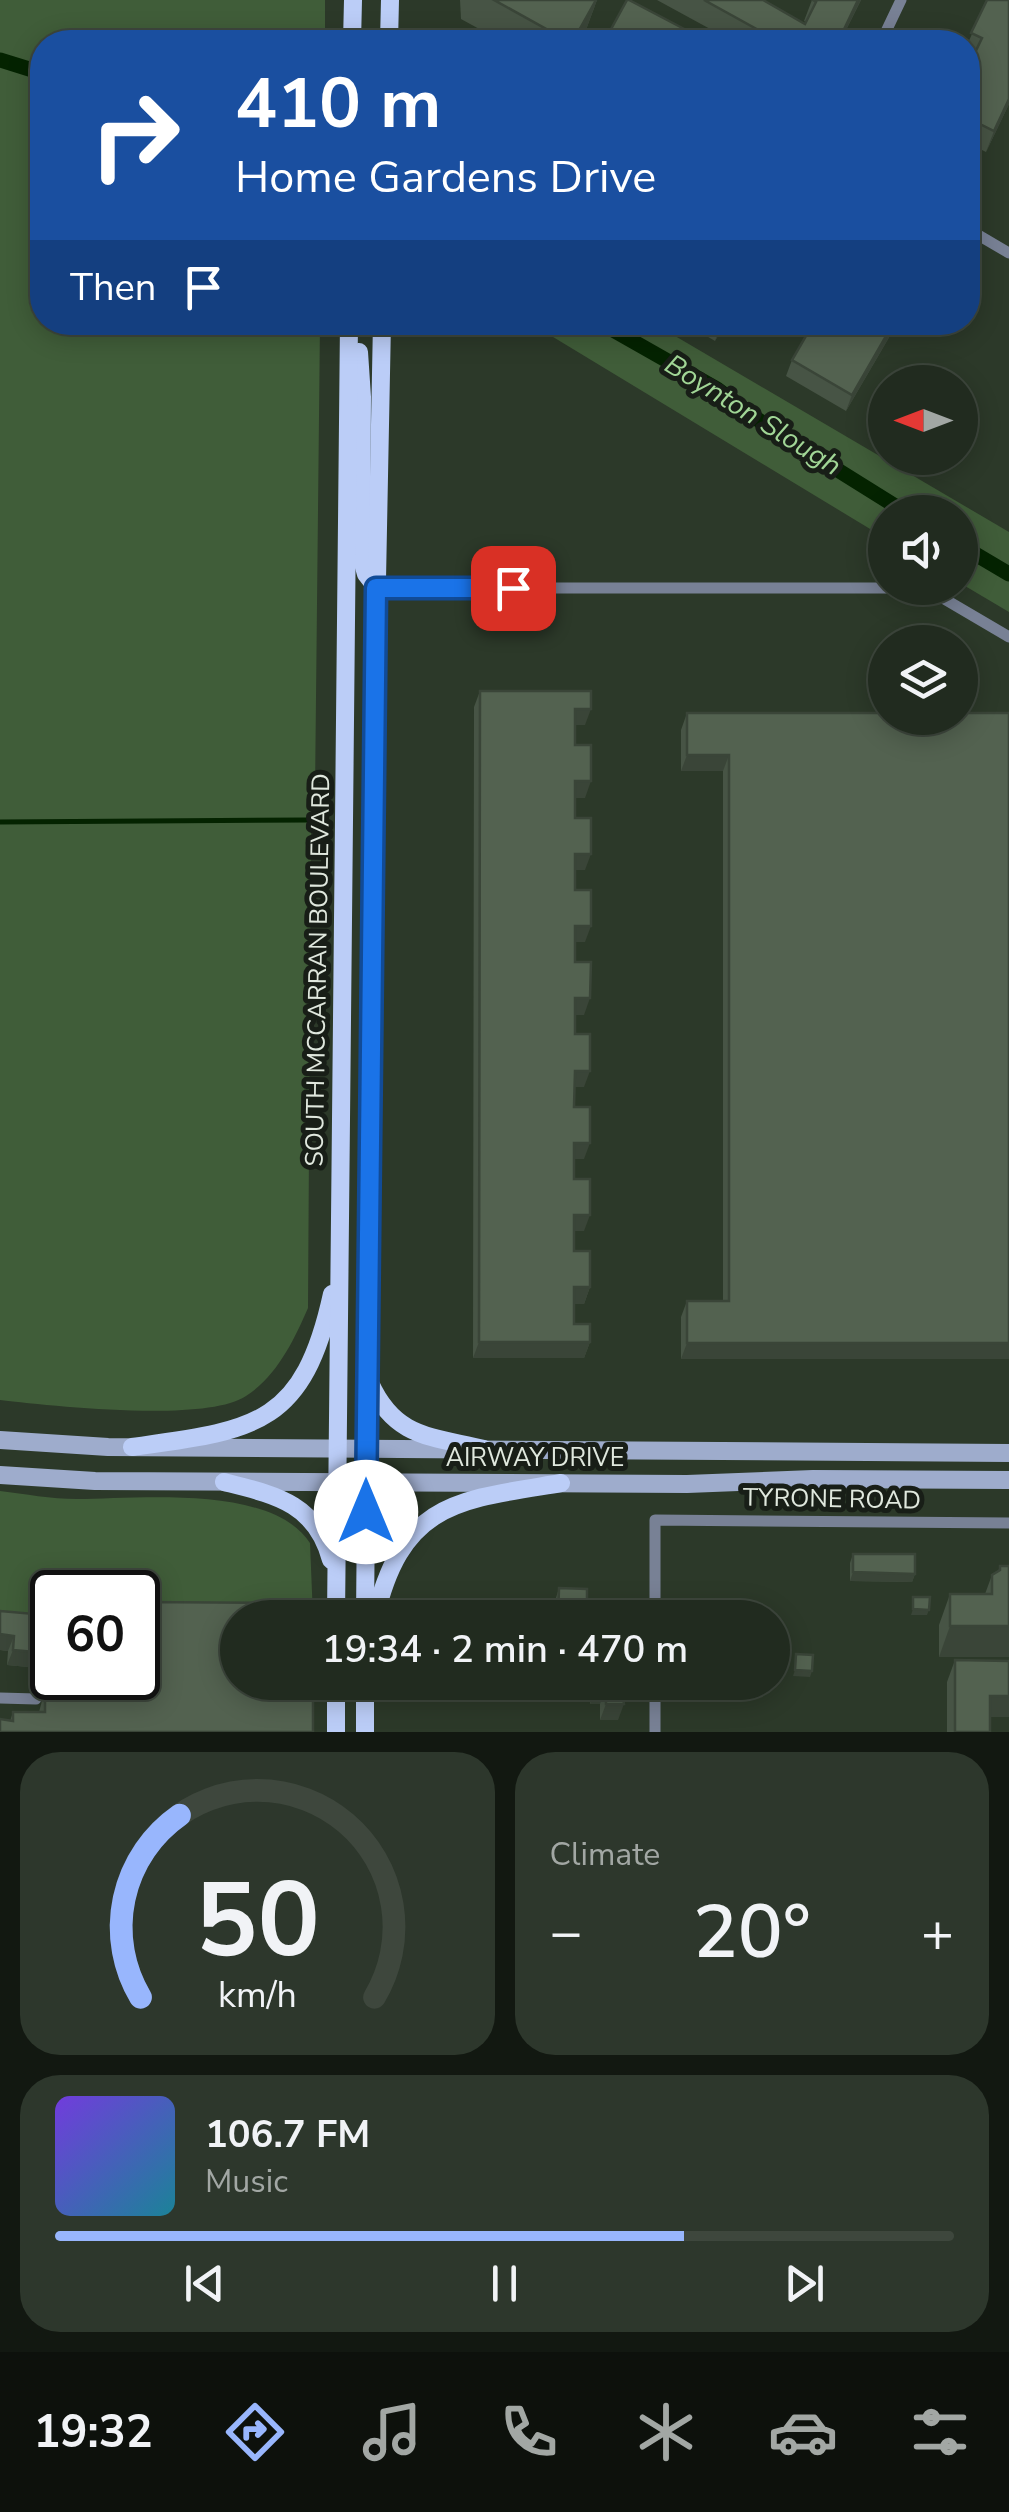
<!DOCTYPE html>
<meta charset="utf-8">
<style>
:root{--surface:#212b1f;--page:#2d372c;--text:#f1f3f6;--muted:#a2a7a4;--line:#3e473d;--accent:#98b6fd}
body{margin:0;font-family:"Nunito Sans",sans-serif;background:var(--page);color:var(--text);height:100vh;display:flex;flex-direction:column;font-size:38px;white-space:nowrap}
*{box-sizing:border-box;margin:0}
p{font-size:32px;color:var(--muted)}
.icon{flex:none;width:55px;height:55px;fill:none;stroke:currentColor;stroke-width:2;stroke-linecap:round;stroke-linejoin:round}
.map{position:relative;height:1732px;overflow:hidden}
.side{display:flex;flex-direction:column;gap:20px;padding:20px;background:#121811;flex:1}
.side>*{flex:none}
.top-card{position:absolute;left:30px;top:30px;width:950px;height:305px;border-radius:40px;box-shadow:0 5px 25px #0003,0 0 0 2px var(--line);background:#1a4fa0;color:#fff;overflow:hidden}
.needle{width:65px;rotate:270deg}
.controls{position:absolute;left:868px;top:365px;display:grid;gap:20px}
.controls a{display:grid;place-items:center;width:110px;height:110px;border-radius:50%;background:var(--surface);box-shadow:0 5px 25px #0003,0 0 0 2px var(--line);font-size:50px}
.speed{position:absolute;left:30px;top:1570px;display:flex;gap:20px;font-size:50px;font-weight:700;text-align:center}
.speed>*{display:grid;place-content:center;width:130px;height:130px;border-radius:50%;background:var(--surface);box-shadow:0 5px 25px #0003,0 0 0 2px var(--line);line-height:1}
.speed .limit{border:5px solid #111;border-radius:15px;background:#fff;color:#111}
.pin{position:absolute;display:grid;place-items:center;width:85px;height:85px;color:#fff;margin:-42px;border-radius:20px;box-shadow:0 5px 15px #0006}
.me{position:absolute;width:110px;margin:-55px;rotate:0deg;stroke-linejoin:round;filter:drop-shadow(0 0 8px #0008)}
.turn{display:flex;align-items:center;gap:35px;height:210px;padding:0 40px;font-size:45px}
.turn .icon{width:130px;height:130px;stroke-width:2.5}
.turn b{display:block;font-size:70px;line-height:85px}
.then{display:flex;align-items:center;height:95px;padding:0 40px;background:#0003;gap:20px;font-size:38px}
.big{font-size:75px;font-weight:600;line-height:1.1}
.side .card{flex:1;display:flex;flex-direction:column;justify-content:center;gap:15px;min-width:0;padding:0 35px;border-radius:40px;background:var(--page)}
.side .dial{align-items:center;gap:0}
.dial svg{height:260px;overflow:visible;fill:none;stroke:var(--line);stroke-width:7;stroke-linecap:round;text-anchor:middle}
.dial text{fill:var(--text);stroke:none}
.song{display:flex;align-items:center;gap:30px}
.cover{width:120px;height:120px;border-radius:15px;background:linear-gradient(135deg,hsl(260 70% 55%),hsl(190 70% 35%))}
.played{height:10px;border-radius:5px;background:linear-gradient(90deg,var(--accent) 70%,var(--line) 70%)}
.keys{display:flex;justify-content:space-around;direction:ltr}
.heat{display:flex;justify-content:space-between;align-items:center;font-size:55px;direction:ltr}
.side .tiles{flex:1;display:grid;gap:20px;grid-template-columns:1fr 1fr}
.card:last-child{grid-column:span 2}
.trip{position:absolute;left:220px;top:1600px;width:570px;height:100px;border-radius:50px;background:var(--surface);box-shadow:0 5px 25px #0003,0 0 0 2px var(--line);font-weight:600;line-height:100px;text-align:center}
.dock{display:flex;height:160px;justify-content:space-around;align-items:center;background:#0d110c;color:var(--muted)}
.dock .icon{width:70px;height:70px}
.dock .current{color:var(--accent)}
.dock b{font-size:45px;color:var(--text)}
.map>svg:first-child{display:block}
</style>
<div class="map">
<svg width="1009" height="1732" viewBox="0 0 1009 1732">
<rect width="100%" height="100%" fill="#2c3929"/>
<g fill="#405d39">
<path d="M0 0H325V42H42V322L320 323 315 792 314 831 311 832 308 1308C294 1340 277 1376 246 1396 206 1423 52 1406 0 1400Z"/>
<path d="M530 323H653L1009 532V612L960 583V512H885V538Z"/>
<path d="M0 1491C25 1494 51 1499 77 1499 138 1499 272 1484 310 1543L313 1617H138V1592H52V1618H0Z"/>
</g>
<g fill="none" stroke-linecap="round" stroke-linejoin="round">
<path stroke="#042300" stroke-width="5" d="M0 822 308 820"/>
<g stroke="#042300" stroke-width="15">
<path d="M0 60 42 73"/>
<path d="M599 322 717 389 764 424 905 512"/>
<path d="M960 545 1009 574"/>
</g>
<g stroke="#788195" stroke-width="11">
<path d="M881 42 901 0"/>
<path d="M968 229 1009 253"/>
<path d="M376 588H912L941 597 1009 637"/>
<path d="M655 1618V1520L1009 1523"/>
<path d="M0 1698 36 1699"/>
<path d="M655 1732V1682"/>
</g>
<g stroke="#9eaccc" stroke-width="18">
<path d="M0 1440 108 1447 1009 1453"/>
<path d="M0 1475 95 1481 687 1484 813 1479 1009 1480"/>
</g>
<g stroke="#bbcdf7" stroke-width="18">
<path d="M352 42 353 0"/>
<path d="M389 42 390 0"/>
<path d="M359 352 362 397 361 556 366 574 376 587"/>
<path d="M370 1383C395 1438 430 1436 484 1449"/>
<path d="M132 1447C254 1430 303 1427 332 1294"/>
<path d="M224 1482C275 1495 316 1503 331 1560"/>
<path d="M336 1618 349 322"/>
<path d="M365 1618 372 837 382 322"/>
<path d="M375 1618C402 1501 459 1500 561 1483"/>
<path d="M365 1682V1732"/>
<path d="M336 1732V1682"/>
</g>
</g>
<g fill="#475445">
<path d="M460 0H597L587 27 578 42H503L461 19Z"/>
<path d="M657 0H763L805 24 806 22 804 21 812 0H861L840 42H734Z"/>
<path d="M987 0 1009 104 986 152 968 143V67L972 59 968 57V43Z"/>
<path d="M683 322H726L715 341Z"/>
<path d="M898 322 846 411 786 376 792 360Z"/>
<path d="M480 691 585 725H575V745L585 798H575V818L585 870H575V890L585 942H575V962L584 1015H575V1034L584 1087H575L574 1107 584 1159H574V1179L584 1231H574V1251L590 1287 584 1304H574V1324L590 1342 584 1358H473L474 707Z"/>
<path d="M687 713H885L1009 1359H681V1317L687 1301H723V771H681V730Z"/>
<path d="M853 1554 915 1574 912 1582 850 1581V1563Z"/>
<path d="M1000 1566H1009V1657H939V1625L950 1594H985L992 1575 998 1572Z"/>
<path d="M559 1588 587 1608 584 1618H554L555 1601Z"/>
<path d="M45 1602 313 1682 10 1721 13 1712H39L43 1697 39 1690V1668L7 1665 8 1651 0 1650V1611L40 1615Z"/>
<path d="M955 1660 990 1717V1732H947V1682Z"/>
<path d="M590 1682H621L618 1720H600V1704H590Z"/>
</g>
<g fill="#3a4538">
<path d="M597 0 587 27 578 42H567Z"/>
<path d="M858 0H861L840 42H838Z"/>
<path d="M1009 99V104L986 152 994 131Z"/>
<path d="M722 322H726L715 341Z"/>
<path d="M894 322H898L846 411 852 395Z"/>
<path d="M575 709H591L585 725H569Z"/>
<path d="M687 755H729L723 771H681Z"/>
<path d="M575 781H591L585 798H569Z"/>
<path d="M575 854H591L585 870H569Z"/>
<path d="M575 926H591L585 942H569Z"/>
<path d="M575 998H590L584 1015H569Z"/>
<path d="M575 1071H590L584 1087H569Z"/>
<path d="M574 1143H590L584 1159H569Z"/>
<path d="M574 1215H590L584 1231H569Z"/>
<path d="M574 1287H590L584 1304H568Z"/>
<path d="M479 1342H590L584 1358H473Z"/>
<path d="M687 1343H1009V1359H681Z"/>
<path d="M853 1572 915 1574 912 1582 850 1581Z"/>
<path d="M580 1608H587L584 1618H577Z"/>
<path d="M913 1609 929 1610 927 1615H911Z"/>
<path d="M950 1626H1009V1657H939Z"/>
<path d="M0 1634 14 1636 8 1651 0 1650Z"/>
<path d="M13 1650 45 1653 39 1668 7 1665Z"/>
<path d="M795 1670 812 1671 810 1677 793 1676Z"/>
<path d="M727 1682 751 1684 748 1693 724 1692Z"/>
<path d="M595 1688H606L600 1704H590Z"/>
<path d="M531 1691H558L556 1696 529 1697Z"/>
<path d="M990 1696H1009V1717H983Z"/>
<path d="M606 1704H624L618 1720H600Z"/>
</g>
<g fill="#536250" stroke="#3a4538" stroke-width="2.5">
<path d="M494 0H596L573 41H568Z"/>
<path d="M627 0H629L709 42H604Z"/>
<path d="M704 0H763L805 24 816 2 813 0H858L838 42H780Z"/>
<path d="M987 0H1009V99L994 131 968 118V67L982 38 971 33Z"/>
<path d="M814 322H894L852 395 792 360Z"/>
<path d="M480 691H591V709H575V745H591V781H575V818H591V854H575V890H591V926H575V962H591L590 998H575V1034H590V1071H575L574 1107H590V1143H574V1179H590V1215H574V1251H590V1287H574V1324H590V1342H479Z"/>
<path d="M687 713H885V718H960V713H1009V1343H687V1301H729V755H687Z"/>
<path d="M853 1554H915V1574L853 1572Z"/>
<path d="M1000 1566H1009V1626H950V1594H992V1575L1000 1570Z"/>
<path d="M559 1588 587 1589V1608H580V1618H558Z"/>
<path d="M913 1597H930L929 1610 913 1609Z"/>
<path d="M45 1602H52V1678H138V1602L314 1603V1618H238V1682H313V1732H0V1719L13 1721V1712H45V1692L51 1685 45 1675V1653L13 1650 14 1636 0 1634V1611L45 1615Z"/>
<path d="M730 1615V1618H697V1616Z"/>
<path d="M796 1654 813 1655 812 1671 795 1670Z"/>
<path d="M955 1660 1009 1661V1696H990V1732H955Z"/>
<rect x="531" y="1682" width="27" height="9"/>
<path d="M595 1682H621L624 1704H606V1688H595Z"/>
</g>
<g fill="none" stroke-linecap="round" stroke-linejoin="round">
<defs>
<path id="route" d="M366 1512 376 588H513"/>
</defs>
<use href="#route" stroke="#114b97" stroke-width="25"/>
<use href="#route" stroke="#1a73e8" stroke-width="18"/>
</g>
<g text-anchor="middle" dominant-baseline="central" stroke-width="10" stroke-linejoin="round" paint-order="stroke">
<g font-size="25" fill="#e0e8de" stroke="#181e17">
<text transform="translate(318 970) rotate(-89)">SOUTH MCCARRAN BOULEVARD</text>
<text x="535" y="1458">AIRWAY DRIVE</text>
<text transform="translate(832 1499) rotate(1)">TYRONE ROAD</text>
</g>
<g font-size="28" font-style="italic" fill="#a1d696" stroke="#181e17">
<text transform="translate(753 415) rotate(32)">Boynton Slough</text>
</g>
</g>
</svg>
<div class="controls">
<a><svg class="needle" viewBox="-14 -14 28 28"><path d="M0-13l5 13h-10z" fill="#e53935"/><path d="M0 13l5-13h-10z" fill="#a2a7a4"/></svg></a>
<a><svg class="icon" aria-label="sound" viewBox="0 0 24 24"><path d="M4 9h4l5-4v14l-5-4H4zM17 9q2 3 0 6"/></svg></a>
<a><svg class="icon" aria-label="layers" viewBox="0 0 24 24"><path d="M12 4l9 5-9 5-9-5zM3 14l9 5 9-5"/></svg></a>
</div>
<div class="speed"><div class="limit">60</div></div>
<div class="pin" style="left:513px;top:588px;background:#d93025"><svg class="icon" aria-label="arrive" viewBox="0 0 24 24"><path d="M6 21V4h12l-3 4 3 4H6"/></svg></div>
<svg class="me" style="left:366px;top:1512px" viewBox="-20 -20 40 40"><circle r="19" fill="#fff"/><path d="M0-13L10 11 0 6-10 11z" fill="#1a73e8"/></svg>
<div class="trip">19:34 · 2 min · 470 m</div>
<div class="top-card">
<div class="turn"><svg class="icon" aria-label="right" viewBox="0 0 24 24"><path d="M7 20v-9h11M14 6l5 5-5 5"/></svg><div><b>410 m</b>Home Gardens Drive</div></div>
<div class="then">Then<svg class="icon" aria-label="arrive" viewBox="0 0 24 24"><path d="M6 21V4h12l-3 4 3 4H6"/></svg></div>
</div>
</div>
<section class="side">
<div class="tiles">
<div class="card dial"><svg viewBox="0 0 100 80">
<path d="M14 69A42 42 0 1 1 86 69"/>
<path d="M14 69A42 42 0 0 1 26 13" stroke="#98b6fd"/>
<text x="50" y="56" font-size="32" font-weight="700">50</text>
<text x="50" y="72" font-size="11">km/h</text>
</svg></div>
<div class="card"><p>Climate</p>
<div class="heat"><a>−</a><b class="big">20°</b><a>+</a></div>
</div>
<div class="card">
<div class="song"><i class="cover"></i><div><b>106.7 FM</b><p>Music</p></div></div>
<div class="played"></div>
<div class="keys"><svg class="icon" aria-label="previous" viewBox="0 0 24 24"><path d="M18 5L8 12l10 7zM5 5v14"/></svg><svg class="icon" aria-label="pause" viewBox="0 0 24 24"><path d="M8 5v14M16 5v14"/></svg><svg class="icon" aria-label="next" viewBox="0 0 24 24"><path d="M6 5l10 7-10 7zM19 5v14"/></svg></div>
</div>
</div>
</section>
<nav class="dock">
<b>19:32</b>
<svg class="icon current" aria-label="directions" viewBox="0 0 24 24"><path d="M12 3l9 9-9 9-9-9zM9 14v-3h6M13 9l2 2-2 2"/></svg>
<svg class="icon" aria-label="music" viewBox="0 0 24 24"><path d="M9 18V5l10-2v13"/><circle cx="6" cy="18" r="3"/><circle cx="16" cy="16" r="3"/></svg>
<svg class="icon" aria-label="phone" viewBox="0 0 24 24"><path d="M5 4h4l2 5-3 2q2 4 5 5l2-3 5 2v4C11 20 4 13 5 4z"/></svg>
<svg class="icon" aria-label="climate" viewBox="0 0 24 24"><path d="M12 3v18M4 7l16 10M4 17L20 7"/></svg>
<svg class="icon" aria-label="car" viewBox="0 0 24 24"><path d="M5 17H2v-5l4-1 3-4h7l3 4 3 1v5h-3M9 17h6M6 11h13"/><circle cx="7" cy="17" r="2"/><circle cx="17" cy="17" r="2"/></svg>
<svg class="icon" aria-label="filters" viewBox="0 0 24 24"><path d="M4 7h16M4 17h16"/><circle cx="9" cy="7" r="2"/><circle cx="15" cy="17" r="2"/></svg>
</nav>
